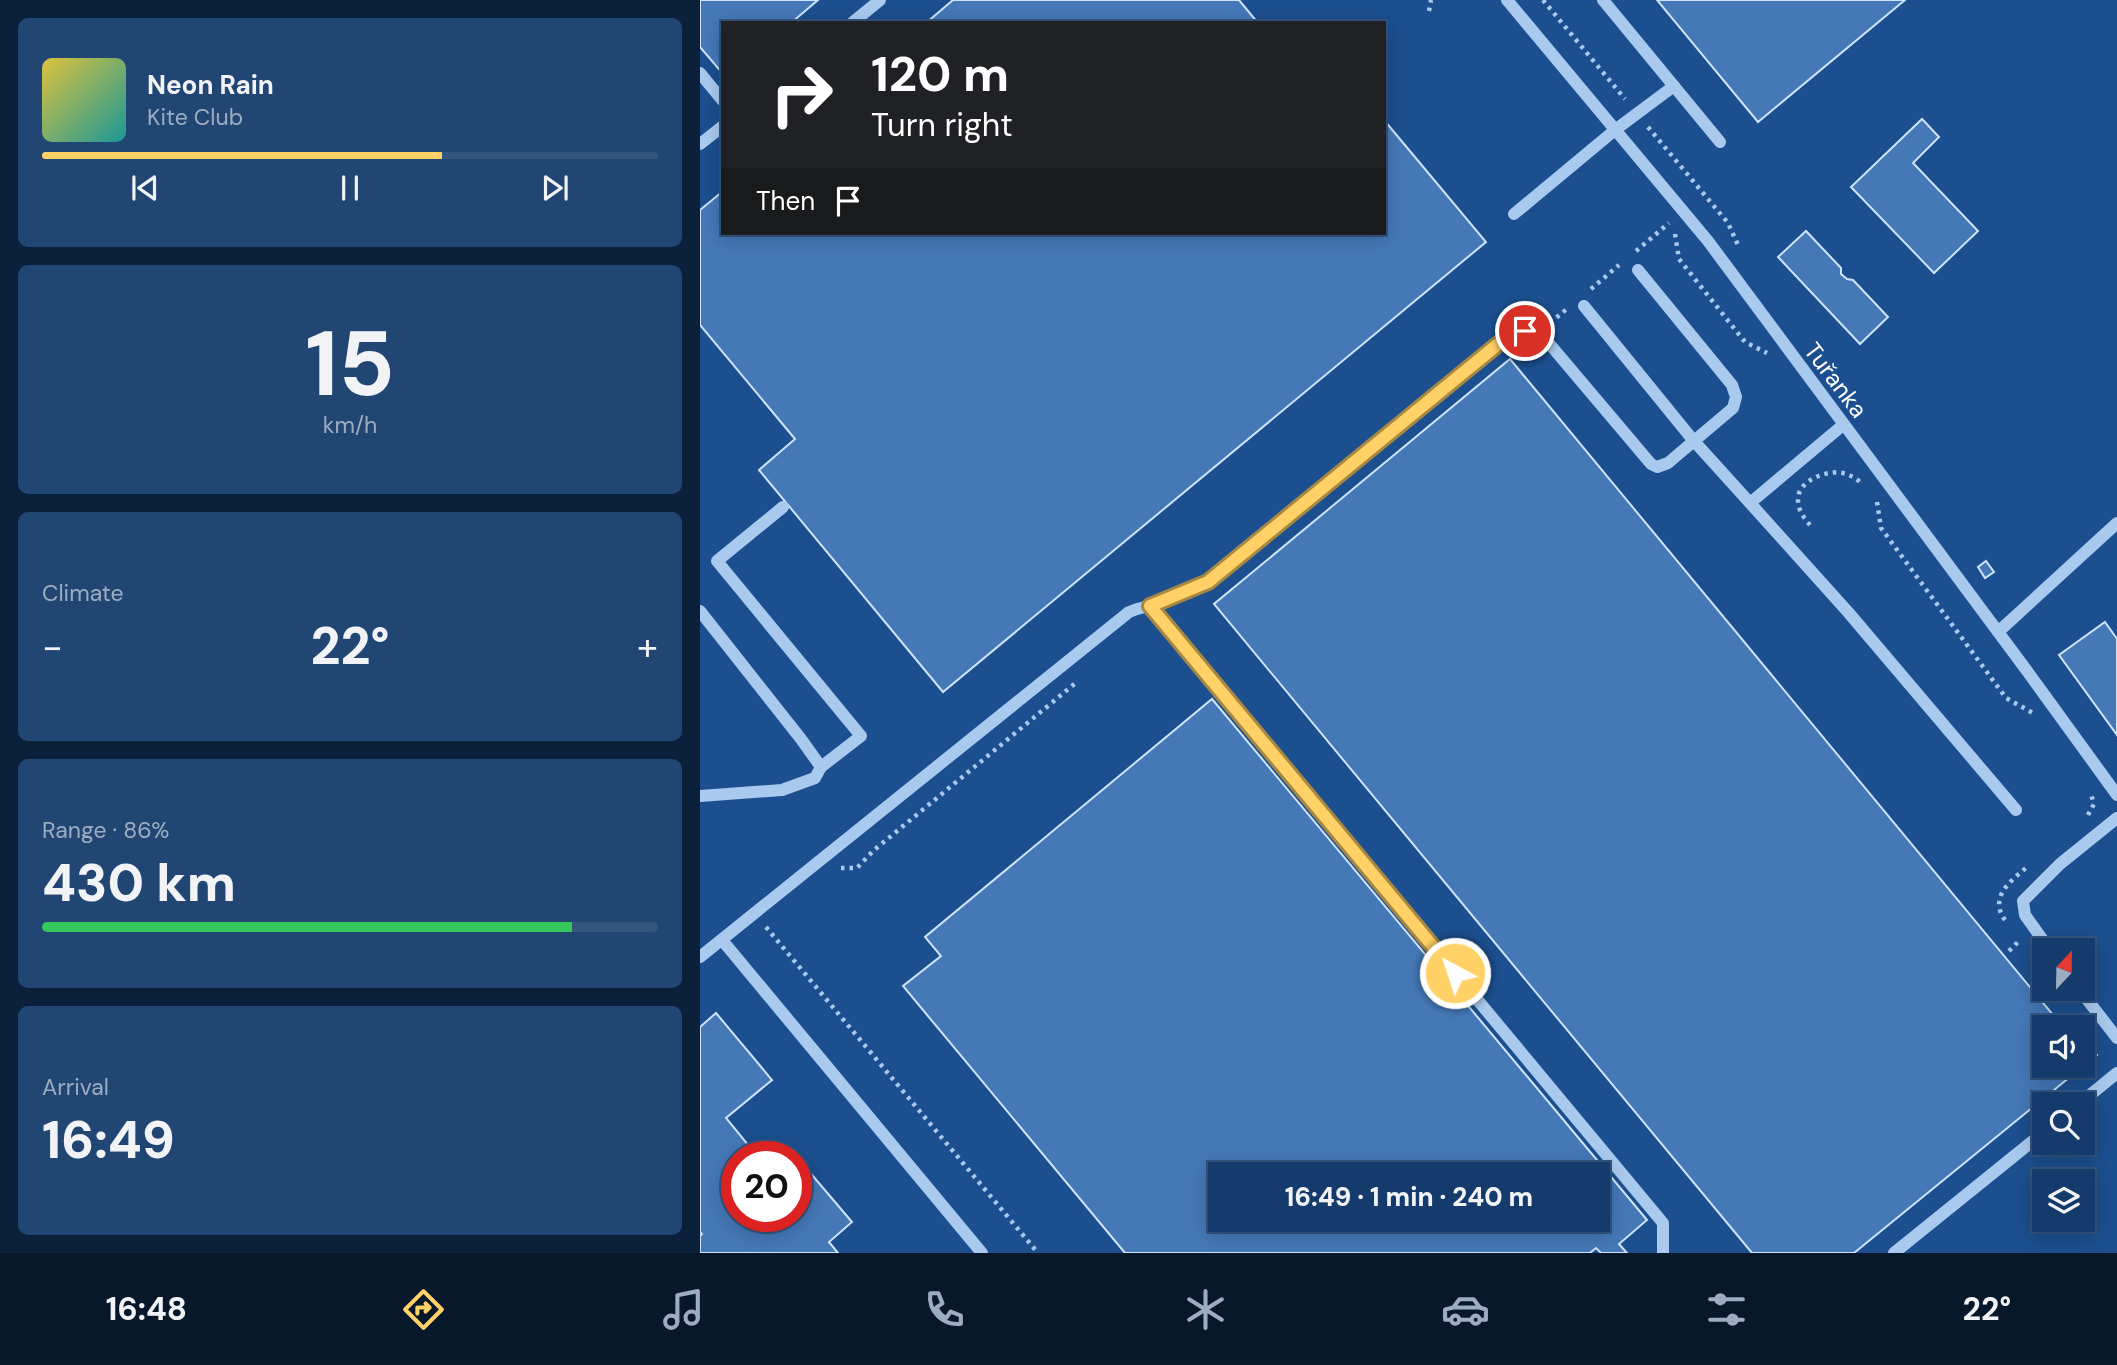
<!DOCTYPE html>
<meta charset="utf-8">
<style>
:root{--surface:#143b6b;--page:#214673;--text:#f1f3f6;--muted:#9dadc1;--line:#33557e;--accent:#ffd166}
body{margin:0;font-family:"DM Sans",sans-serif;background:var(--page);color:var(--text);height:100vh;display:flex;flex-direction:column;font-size:26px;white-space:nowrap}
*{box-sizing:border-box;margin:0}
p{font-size:23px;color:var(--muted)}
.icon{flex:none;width:38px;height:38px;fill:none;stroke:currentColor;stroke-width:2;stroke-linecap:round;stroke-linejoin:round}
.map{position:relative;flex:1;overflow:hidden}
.side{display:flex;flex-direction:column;gap:18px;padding:18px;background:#0b203b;width:700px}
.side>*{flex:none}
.hud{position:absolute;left:21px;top:21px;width:665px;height:214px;border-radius:0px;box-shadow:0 4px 18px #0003,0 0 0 2px var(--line);background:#202124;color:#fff;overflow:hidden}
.needle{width:46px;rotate:22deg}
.buttons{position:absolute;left:1332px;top:938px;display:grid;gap:14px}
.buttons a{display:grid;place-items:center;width:63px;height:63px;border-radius:0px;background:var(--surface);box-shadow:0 4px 18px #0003,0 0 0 2px var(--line);font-size:35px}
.speed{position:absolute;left:21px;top:1141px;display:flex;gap:14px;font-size:35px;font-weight:700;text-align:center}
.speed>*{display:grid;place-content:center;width:91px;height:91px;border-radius:50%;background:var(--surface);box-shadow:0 4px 18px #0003,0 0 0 2px var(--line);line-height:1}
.speed .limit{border:10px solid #d22;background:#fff;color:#111}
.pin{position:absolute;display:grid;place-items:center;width:60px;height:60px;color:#fff;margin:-30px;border:4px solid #fff;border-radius:50%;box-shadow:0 2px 7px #0007}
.me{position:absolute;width:77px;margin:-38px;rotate:320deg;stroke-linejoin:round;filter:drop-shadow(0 0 5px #0008)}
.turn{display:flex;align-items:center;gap:24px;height:147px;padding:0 35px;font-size:32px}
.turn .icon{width:91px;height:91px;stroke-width:2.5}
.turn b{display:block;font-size:49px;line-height:60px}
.then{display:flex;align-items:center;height:66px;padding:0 35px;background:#0003;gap:14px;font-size:26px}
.big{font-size:52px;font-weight:800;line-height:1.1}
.side .card{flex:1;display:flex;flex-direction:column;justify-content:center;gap:10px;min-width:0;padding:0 24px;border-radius:10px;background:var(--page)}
.side .dial{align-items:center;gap:0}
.dial b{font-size:91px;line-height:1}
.song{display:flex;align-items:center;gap:21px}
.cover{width:84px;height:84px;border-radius:10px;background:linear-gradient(135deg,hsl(50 70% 55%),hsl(180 70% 35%))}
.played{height:7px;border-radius:4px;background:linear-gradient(90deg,var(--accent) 65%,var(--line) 65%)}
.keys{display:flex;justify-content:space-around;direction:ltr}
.heat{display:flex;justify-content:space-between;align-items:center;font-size:38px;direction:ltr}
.charge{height:10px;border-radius:5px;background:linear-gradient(90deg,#34c759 86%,var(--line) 0)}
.trip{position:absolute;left:508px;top:1162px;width:402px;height:70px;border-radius:0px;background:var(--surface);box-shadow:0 4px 18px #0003,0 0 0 2px var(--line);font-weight:800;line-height:70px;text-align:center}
.tabs{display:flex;height:112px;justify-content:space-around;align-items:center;background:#08182b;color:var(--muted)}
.tabs .icon{width:49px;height:49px}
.tabs .current{color:var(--accent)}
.tabs b{font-size:32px;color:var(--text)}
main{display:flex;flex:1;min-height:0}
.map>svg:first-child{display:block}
</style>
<main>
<section class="side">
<div class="card">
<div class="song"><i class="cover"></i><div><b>Neon Rain</b><p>Kite Club</p></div></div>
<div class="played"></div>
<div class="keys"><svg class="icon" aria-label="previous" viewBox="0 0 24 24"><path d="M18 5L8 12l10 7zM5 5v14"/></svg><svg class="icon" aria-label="pause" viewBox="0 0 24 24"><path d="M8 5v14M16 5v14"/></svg><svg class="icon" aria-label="next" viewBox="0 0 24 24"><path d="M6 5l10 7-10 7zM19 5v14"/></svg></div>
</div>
<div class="card dial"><b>15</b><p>km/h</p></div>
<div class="card"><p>Climate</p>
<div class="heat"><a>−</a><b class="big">22°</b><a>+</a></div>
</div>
<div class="card"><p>Range · 86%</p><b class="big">430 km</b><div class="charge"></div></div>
<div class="card"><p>Arrival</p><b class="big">16:49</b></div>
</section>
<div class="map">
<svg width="1417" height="1253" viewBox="0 0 1417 1253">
<rect width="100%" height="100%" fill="#1b4f8f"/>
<g fill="#4478b7" stroke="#cfe3fa" stroke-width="2" fill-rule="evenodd">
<path d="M0 0H118L91 23H23V74L0 47Z"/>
<path d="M253 0H539L558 23H226Z"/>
<path d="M957 0H1205L1058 122Z"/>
<path d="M1222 119 1239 137 1213 163 1278 231 1234 273 1151 187Z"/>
<path d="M684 120 786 242 243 692 59 470 95 439 0 325V210L23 191V233H684Z"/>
<path d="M1106 231 1141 268V274L1147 279 1153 280 1188 317 1160 344 1078 257Z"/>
<path d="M810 359 1363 1027H1344V1066H1382V1038L1397 1055 1154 1253H1052L514 604Z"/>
<path d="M1286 561 1294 572 1285 578 1278 567Z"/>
<path d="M1405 622 1417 639V735L1359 655Z"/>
<path d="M512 699 947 1220 919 1244 927 1253H901L896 1248 890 1253H425L203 986 241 956 225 937ZM520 1174H898V1220H520Z"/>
<path d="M16 1013 72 1080 26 1118 58 1157H37V1216H96V1156L152 1222 129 1242 138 1253H0V1236L2 1234 0 1232V1027Z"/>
</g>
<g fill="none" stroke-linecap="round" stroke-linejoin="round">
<g stroke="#a9c9ee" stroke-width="4.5" stroke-dasharray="3.5 5" stroke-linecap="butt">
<path d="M843 0 925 99"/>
<path d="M729 11 731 0"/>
<path d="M948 127 1028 223 1038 245"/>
<path d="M975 234 979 259 1045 342 1067 353"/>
<path d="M936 251 969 223"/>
<path d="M891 289 919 265"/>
<path d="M850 323 868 308"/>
<path d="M1177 502 1181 528 1306 698 1333 713"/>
<path d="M1110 525C1104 518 1098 510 1098 500 1097 480 1130 468 1146 474 1152 476 1157 479 1161 483"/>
<path d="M1388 815 1394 804 1391 794"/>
<path d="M141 868H157L173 851 378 681"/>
<path d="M1305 920C1289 898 1309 882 1326 868"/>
<path d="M66 927 338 1253"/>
<path d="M1309 951 1320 940"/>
</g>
<g stroke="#a9c9ee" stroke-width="12">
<path d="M807 0 1008 241 1330 675 1417 795"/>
<path d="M903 0 1020 142"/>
<path d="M152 23 180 0"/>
<path d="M0 73 23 101"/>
<path d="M0 144 23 126"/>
<path d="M814 214 915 130 974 86"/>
<path d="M884 306 993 440 1050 503"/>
<path d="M1143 425 1050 503 1148 612 1316 810"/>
<path d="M83 507 17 561 161 736 121 767"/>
<path d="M450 606 508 582 779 359C802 341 819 319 847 341L951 464 957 467 968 463 1033 408 1036 397 1032 385 938 270"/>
<path d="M0 611 101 739 121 767 115 778 82 790 0 796"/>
<path d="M1298 632 1417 523"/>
<path d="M22 940 282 1253"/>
<path d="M1350 950 1325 915 1323 901 1360 864 1417 818"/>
<path d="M0 957 429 612 437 609 450 606 963 1223V1253"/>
<path d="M1379 989 1417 1038"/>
<path d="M1379 1104 1417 1073"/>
<path d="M1194 1253 1344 1132"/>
</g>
</g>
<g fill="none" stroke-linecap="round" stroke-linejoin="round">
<defs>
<path id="route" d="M755 973 450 606 508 582 797 345 816 332 825 331"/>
</defs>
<use href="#route" stroke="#a68842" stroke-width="18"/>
<use href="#route" stroke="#ffd166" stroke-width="12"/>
</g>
<g text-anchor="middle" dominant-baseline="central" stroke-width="7" stroke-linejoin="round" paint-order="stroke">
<g font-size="24" fill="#fff" stroke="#1b4f8f">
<text transform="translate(1136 380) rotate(53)">Tuřanka</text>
</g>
</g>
</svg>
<div class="buttons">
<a><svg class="needle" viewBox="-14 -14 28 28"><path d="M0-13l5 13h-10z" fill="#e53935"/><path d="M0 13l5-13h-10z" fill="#9dadc1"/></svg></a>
<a><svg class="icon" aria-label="sound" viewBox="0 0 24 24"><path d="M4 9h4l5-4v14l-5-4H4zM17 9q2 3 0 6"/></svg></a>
<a><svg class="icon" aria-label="search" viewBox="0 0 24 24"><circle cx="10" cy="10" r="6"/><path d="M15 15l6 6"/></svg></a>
<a><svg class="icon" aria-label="layers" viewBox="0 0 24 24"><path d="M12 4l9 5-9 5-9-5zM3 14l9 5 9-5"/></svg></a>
</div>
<div class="speed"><div class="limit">20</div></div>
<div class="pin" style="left:825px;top:331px;background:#d93025"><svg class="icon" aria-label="arrive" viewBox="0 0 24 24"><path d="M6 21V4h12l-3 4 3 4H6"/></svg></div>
<svg class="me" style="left:755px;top:973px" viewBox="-20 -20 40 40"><circle r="17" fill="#ffd166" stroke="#fff" stroke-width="3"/><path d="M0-11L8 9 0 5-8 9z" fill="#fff"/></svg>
<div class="trip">16:49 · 1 min · 240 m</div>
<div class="hud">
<div class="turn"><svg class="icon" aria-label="right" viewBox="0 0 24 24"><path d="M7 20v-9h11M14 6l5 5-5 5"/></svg><div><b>120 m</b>Turn right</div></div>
<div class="then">Then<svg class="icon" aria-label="arrive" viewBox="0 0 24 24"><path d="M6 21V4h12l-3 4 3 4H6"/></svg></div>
</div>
</div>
</main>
<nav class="tabs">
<b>16:48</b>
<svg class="icon current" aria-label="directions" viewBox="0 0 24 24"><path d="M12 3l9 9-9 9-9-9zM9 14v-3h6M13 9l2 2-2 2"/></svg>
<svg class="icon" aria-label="music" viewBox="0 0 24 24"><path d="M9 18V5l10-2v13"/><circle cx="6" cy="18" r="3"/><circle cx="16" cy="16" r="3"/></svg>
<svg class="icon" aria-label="phone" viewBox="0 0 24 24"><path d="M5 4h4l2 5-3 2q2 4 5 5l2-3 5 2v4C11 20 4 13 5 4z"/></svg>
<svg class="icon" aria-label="climate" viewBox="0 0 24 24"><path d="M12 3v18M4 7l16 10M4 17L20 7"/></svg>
<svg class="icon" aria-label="car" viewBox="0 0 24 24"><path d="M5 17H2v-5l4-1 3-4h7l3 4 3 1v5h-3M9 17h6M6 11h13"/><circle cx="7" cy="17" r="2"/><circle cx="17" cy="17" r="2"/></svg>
<svg class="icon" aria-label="filters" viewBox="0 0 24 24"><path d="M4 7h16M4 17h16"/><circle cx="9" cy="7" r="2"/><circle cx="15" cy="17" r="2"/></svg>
<b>22°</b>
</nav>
